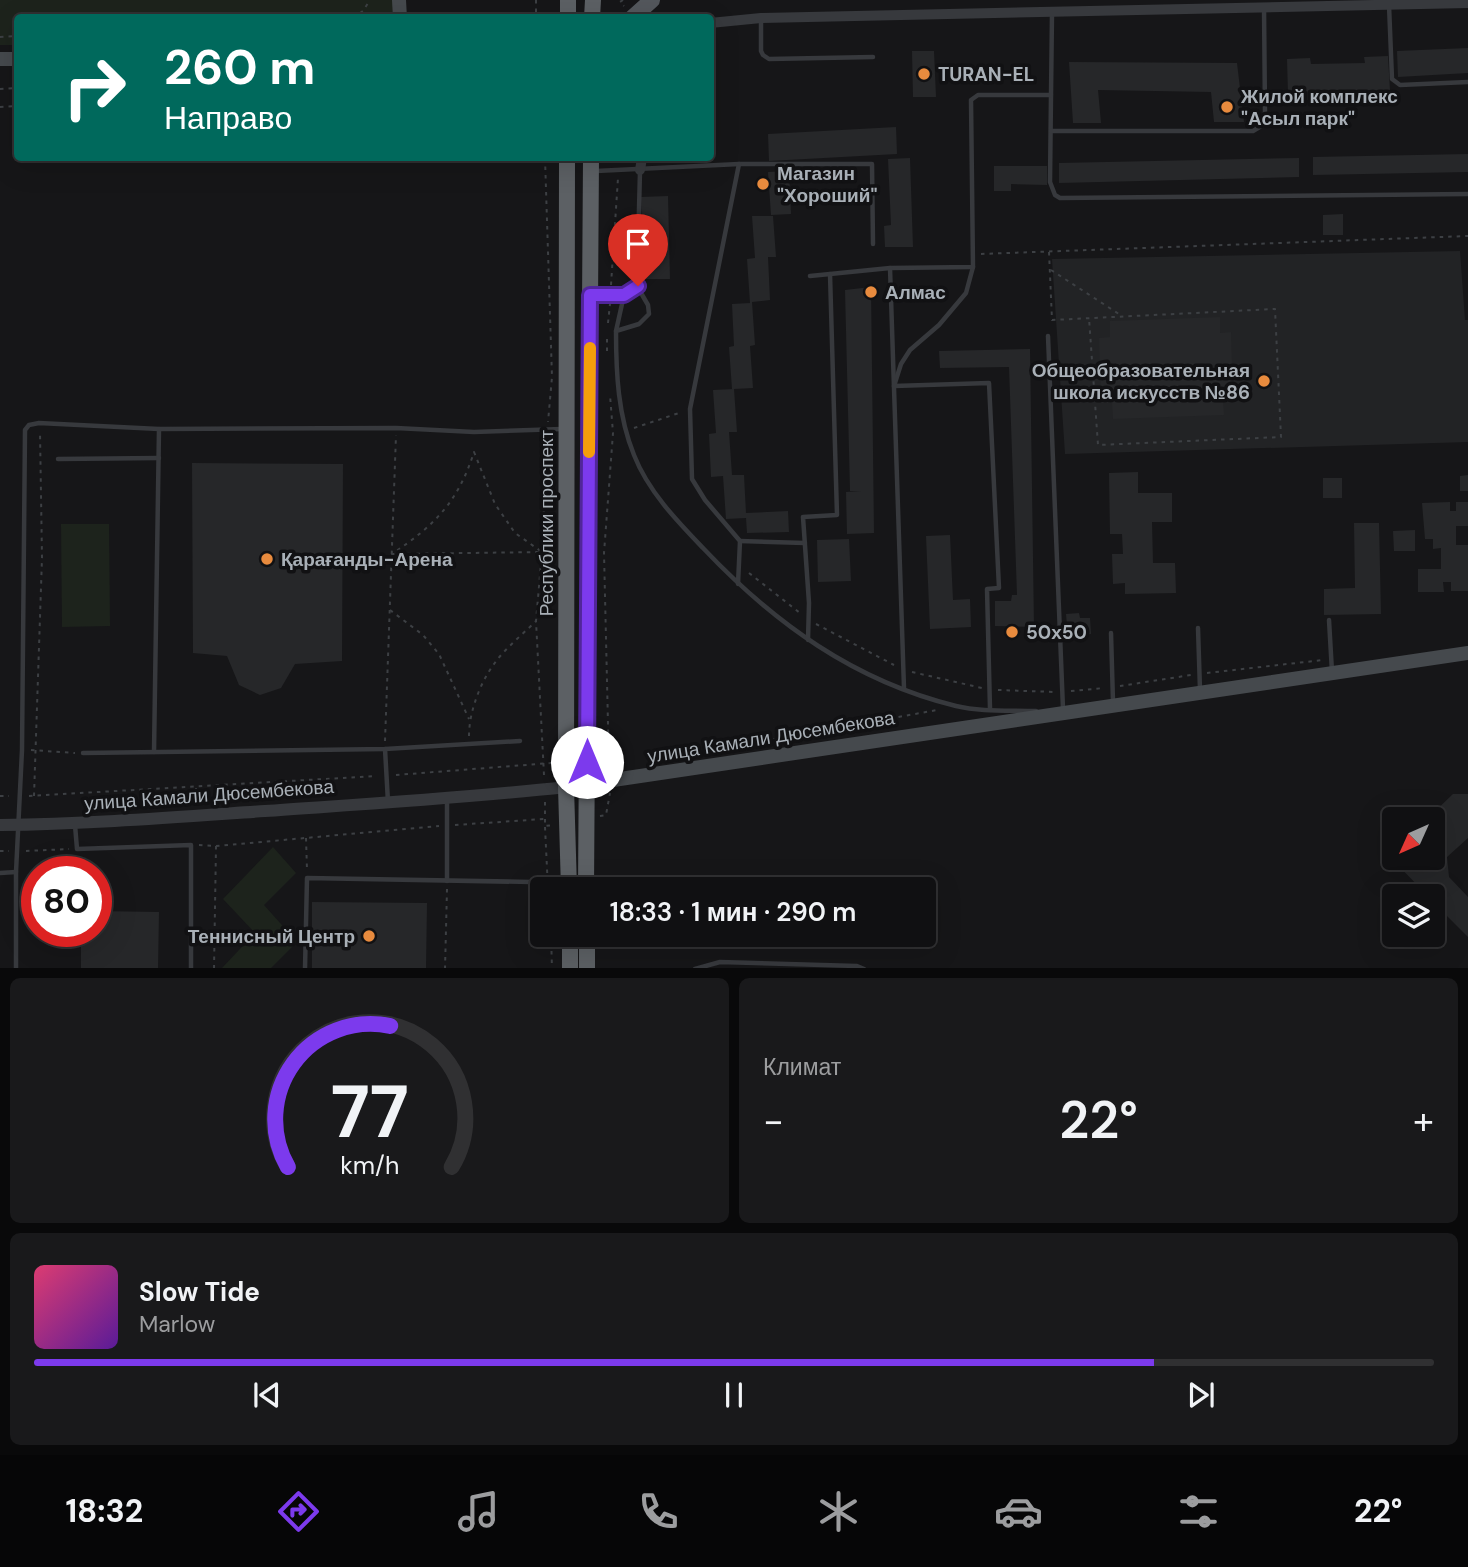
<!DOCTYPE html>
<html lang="ru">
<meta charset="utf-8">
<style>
:root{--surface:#101012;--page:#19191b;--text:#f1f3f6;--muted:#9c9d9f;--line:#303032;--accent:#7c3aed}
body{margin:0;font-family:"DM Sans",sans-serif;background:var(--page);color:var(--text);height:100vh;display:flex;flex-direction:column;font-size:26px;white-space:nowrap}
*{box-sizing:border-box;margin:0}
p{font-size:23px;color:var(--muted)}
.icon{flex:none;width:38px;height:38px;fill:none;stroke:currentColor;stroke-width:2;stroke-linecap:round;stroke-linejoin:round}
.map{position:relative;height:968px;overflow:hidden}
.panel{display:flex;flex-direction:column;gap:10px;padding:10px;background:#09090a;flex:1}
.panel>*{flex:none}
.hud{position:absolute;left:14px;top:14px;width:700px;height:147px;border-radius:7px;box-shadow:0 7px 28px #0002,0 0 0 2px var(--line);background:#00695c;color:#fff;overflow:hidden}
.needle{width:46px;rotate:225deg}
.controls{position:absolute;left:1382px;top:807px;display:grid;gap:14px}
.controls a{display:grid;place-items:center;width:63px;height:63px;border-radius:7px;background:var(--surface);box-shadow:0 7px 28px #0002,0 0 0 2px var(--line);font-size:35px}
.speed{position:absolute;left:21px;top:856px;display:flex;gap:14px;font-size:35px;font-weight:700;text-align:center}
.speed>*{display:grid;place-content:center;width:91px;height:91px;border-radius:50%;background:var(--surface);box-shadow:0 7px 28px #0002,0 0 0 2px var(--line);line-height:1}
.speed .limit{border:10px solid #d22;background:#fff;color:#111}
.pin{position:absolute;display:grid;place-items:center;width:60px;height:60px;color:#fff;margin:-72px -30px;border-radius:50% 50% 50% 0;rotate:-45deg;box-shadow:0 0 7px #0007}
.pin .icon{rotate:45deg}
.me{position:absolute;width:77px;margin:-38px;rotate:0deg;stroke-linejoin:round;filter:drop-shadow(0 0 5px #0008)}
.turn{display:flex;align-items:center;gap:24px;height:147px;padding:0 35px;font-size:32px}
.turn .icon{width:91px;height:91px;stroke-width:2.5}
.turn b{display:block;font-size:49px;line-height:60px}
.big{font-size:52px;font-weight:600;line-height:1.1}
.panel .tile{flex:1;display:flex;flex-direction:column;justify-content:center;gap:10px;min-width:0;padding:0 24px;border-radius:10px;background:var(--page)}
.panel .dial{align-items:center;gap:0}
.dial svg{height:182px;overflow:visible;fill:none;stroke:var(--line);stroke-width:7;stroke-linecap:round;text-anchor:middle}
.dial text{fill:var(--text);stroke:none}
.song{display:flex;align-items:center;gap:21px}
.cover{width:84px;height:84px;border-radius:10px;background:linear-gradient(135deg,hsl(340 70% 55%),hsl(270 70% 35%))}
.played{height:7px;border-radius:4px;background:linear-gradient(90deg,var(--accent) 80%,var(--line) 80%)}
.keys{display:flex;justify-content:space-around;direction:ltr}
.heat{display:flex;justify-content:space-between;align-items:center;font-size:38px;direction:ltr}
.panel .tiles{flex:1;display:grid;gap:10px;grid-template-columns:1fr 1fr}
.tile:last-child{grid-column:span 2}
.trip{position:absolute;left:530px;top:877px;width:406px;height:70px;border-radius:7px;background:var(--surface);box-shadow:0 7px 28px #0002,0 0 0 2px var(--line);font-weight:600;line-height:70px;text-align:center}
.dock{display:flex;height:112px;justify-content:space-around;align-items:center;background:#060607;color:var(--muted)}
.dock .icon{width:49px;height:49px}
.dock .on{color:var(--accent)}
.dock b{font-size:32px;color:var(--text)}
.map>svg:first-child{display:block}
</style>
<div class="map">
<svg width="1468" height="969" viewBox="0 0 1468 969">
<rect width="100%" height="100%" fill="#161618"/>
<path fill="#222325" d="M1460 251 1465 320H1468V442L1065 454 1052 259Z"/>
<g fill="#1d231c">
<path d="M0 0H394V17L18 18 17 45H0Z"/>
<path d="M61 524H109L110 626 62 627Z"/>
<path d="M273 847 296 873 264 905 297 942 271 968H222L255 933 223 899Z"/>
</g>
<g fill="#262729">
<path d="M1468 48V73L1398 77 1397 51Z"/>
<path d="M912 51H934L936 97H913Z"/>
<path d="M1388 56 1390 91H1370V99L1306 100V93L1288 94 1287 59 1310 58 1311 64 1365 63 1364 57Z"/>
<path d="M1069 62 1237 63 1244 122H1214L1211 92 1098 90 1101 123H1073Z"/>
<path d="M896 127 897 154 769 161 768 134Z"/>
<path d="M1468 154V172L1313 175V157Z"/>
<path d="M910 158 913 247H885L884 226 891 225 888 159Z"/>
<path d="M1299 158V177L1059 183V163Z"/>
<path d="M994 166H1047V185L1011 184V191H994Z"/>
<path d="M789 171 791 214 771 215 768 172Z"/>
<path d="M668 196 670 279H644L641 197Z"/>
<path d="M1343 214V235H1323V215Z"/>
<path d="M752 216H773L776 257H768L770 300 752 302 755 345 750 346 753 388 734 389 737 432H729L732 475H744L746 513 788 511 789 532 747 533 746 518 726 519 723 476 711 477 709 434 716 433 713 390 734 389H732L729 347 734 346 732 304 750 303 747 259 755 258Z"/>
<path d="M871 287 874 533 847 534 846 492 861 491H850L845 290Z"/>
<path d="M1220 317V333L1231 332 1233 399H1223L1224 415 1113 419 1112 403H1101L1099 338 1110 337V321Z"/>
<path d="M1030 349 1034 627 995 626V601H1011L1012 595H1017L1009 367 940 368 939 351Z"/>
<path d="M192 463 343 464 342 661 295 664 281 688 260 695 239 685 227 656 193 653Z"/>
<path d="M1138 472V493H1172V522H1152L1153 563H1175L1176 593 1125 594V583L1113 584 1112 554H1123L1122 534H1110L1109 473Z"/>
<path d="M1468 475V491H1460V476Z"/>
<rect x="1323" y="478" width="19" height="20"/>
<path d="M1450 502V511H1456V502H1468V526H1456V545H1468V591H1451V582H1443L1444 592H1418V569H1441V548L1433 549V539H1425L1422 503Z"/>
<path d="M1354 523H1379L1381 614 1324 615V589L1355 588Z"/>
<path d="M1415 530V551H1394L1393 531Z"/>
<path d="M950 535 953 600 970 599 971 627 930 629 926 536Z"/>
<path d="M849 539 851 581 818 582 817 540Z"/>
<path d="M1079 613 1080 618H1090L1091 634 1068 636 1066 614Z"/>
<path d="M1453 794H1468V838L1447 857 1449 877 1468 897V937L1433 902V896H1428L1389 856 1395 850V858H1433V819H1427Z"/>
<path d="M312 902 427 903 426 969H312Z"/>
<path d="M96 911 159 912 158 969H81V931H96Z"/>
</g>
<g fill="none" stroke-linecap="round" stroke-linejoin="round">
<g stroke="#3d4044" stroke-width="2" stroke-dasharray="3.5 5" stroke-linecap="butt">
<path d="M536 0V18"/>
<path d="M623 0 620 2 624 6"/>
<path d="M353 18 363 11 370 0"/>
<path d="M0 37 18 36"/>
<path d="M0 89 18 88"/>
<path d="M0 107 18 106"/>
<path d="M545 158 552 377 548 422"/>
<path d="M1049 252 1052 320 1275 309 1281 437 1098 445 1089 318"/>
<path d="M981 254 1468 236"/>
<path d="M1051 270 1122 316"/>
<path d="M611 285 618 178"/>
<path d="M608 323 610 304"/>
<path d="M607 339V351"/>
<path d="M634 428 682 412"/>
<path d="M474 452 495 504 515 533 542 552 392 554C435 525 458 502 474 452Z"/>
<path d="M749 573 800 613"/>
<path d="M390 610 423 635 439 654 469 719"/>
<path d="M816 624 894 665"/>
<path d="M912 672 982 688"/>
<path d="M1207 673 1323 660"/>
<path d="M1120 686 1191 675"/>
<path d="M998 690 1055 692"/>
<path d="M1071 691 1104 688"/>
<path d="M469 736C469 711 481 680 497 660 508 646 523 634 536 621"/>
<path d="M385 741 396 435"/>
<path d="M31 750 75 753"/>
<path d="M681 756 937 710"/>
<path d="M602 762 620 766"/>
<path d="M609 767 604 553 613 433 610 395"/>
<path d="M396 775 551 763"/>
<path d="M544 775 536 621 542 552 547 438"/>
<path d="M196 788 197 803"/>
<path d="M0 796H9"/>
<path d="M29 796 376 776"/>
<path d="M34 796 42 558 40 432"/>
<path d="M545 802V826L554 825"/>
<path d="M600 816 606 815 610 793"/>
<path d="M455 825 544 819"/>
<path d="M545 827 548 889"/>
<path d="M306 838 307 870"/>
<path d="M199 845 216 846 214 969"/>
<path d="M216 846 439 826"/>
<path d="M0 851H9"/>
<path d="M26 851 69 849"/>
<path d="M551 934 552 969"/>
<path d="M445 969 447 889"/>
</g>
<g stroke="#37393d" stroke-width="4.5">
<path d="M1389 5 1392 79 1400 85 1468 82"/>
<path d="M761 19V51L763 55 769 59 873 57"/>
<path d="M1051 95 1050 182 1055 195 1060 198 1468 194"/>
<path d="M1051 131H1253L1263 125 1265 113 1264 7"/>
<path d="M596 171 739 164H872L873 244"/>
<path d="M973 267 966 293 939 325 910 350 901 364 894 386 989 383 999 588 987 589 990 709"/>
<path d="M890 268 973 267 971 100 978 95H1051L1052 13"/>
<path d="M810 276 890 268 904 688"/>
<path d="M637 286 648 305 649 314 639 324 616 331C616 373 618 416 634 455 648 491 677 521 703 548 774 623 854 681 956 706 981 712 1010 710 1036 711"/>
<path d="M592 295H624L637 286 640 171"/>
<path d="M616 331 624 295"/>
<path d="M1048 336 1063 709"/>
<path d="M58 459 159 458"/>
<path d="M740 541 805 543"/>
<path d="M738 584 740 541 705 500 692 479 690 409 739 164"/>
<path d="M1329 620 1332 672"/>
<path d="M1198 628 1200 690"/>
<path d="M1111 633 1113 702"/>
<path d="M808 640 809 603 803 517 837 515 830 274"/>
<path d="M385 749 388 802"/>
<path d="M154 752 159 429"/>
<path d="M83 753 385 749 520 741"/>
<path d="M447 798V881"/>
<path d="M75 825 77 849 191 845V969"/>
<path d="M0 873 16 872"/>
<path d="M16 969V872L22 750 25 430 29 425 39 423 159 429 396 428 474 432 562 429"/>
<path d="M305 969 307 878 531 882"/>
<path d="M695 969 720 962 857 966 864 969"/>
</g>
<g stroke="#37393d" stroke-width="10">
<path d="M710 23 761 18 1468 3"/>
<path d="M640 170 642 158"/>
</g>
<path stroke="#37393d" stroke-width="12" d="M0 825C88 824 177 817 265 811 365 804 466 798 566 787"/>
<g stroke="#45494d" stroke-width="14">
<path d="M399 0 400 18"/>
<path d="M0 59H18"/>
<path d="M566 787 1468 653"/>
</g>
<path stroke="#53575c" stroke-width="16" d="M632 18 652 0"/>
<g stroke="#5c6064" stroke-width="16">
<path d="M568 18V0"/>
<path d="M592 18 593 0"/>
<path d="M567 158 566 787 569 889"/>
<path d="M586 889 591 158"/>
<path d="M570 934V969"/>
<path d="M587 934V969"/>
</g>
</g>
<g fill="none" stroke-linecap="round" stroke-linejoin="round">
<defs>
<path id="route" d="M587 762 590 295H624L638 286"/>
</defs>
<use href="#route" stroke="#51269a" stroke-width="18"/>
<use href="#route" stroke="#7c3aed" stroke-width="12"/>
<path stroke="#f59e0b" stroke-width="12" d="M589 452 590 348"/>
</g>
<g fill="#e88b3e" stroke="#111113" stroke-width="2.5">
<circle cx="924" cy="74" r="7"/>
<circle cx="1227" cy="107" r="7"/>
<circle cx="763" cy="184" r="7"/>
<circle cx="871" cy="292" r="7"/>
<circle cx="1264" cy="381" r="7"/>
<circle cx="267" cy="559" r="7"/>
<circle cx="1012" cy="632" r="7"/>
<circle cx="369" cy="936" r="7"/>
</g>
<g text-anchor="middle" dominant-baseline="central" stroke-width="7" stroke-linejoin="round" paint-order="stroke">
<g font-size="19" font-weight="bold" fill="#a9b0b7" stroke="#111113" text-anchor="start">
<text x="938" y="74">TURAN-EL</text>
<text x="1241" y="96">Жилой комплекс<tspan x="1241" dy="22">"Асыл парк"</tspan></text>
<text x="777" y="173">Магазин<tspan x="777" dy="22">"Хороший"</tspan></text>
<text x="885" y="292">Алмас</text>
<text x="1250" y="370" text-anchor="end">Общеобразовательная<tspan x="1250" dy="22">школа искусств №86</tspan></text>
<text x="281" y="559">Қарағанды-Арена</text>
<text x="1026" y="632">50х50</text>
<text x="355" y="936" text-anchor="end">Теннисный Центр</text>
</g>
<g font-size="19" fill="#a9b0b7" stroke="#111113">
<text transform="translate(546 523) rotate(-90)">Республики проспект</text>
<text transform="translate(771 737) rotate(-9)">улица Камали Дюсембекова</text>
<text transform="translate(209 795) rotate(-4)">улица Камали Дюсембекова</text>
</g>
</g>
</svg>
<div class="controls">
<a><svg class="needle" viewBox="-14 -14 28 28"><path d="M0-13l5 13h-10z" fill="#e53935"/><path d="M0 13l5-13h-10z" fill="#9c9d9f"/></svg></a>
<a><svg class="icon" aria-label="layers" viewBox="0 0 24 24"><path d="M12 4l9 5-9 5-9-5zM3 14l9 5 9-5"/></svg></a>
</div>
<div class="speed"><div class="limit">80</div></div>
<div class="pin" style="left:638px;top:286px;background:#d93025"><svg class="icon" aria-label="arrive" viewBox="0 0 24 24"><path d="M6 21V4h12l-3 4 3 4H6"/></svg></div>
<svg class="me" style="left:587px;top:762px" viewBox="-20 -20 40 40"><circle r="19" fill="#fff"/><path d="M0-13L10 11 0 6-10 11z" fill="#7c3aed"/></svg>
<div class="trip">18:33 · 1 мин · 290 m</div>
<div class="hud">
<div class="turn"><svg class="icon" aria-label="right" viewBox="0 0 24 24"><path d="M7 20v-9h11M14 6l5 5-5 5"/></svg><div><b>260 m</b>Направо</div></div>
</div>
</div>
<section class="panel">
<div class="tiles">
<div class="tile dial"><svg viewBox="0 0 100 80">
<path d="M14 69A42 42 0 1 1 86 69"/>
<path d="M14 69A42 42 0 0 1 59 7" stroke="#7c3aed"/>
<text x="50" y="56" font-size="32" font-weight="700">77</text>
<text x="50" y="72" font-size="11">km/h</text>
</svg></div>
<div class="tile"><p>Климат</p>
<div class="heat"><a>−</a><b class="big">22°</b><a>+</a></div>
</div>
<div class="tile">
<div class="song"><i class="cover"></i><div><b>Slow Tide</b><p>Marlow</p></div></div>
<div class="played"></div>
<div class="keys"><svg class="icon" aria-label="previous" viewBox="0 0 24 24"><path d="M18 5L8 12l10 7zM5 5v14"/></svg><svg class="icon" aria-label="pause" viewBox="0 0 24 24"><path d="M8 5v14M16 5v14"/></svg><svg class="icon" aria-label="next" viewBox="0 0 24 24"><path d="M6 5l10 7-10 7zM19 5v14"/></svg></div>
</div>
</div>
</section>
<nav class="dock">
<b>18:32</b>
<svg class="icon on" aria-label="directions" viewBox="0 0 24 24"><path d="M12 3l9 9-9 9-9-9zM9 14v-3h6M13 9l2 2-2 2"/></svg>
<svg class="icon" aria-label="music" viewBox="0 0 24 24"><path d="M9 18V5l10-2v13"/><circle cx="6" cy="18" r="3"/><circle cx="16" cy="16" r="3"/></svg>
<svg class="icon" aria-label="phone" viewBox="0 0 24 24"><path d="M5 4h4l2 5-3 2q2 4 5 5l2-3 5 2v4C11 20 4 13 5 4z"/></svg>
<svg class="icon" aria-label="climate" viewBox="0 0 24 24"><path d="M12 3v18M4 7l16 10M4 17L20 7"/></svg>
<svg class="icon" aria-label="car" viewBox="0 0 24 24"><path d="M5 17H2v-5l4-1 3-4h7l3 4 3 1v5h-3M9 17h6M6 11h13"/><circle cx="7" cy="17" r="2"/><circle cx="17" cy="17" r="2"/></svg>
<svg class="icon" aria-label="filters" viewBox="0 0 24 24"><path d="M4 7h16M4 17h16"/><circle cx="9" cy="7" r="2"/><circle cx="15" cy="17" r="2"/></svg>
<b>22°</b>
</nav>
